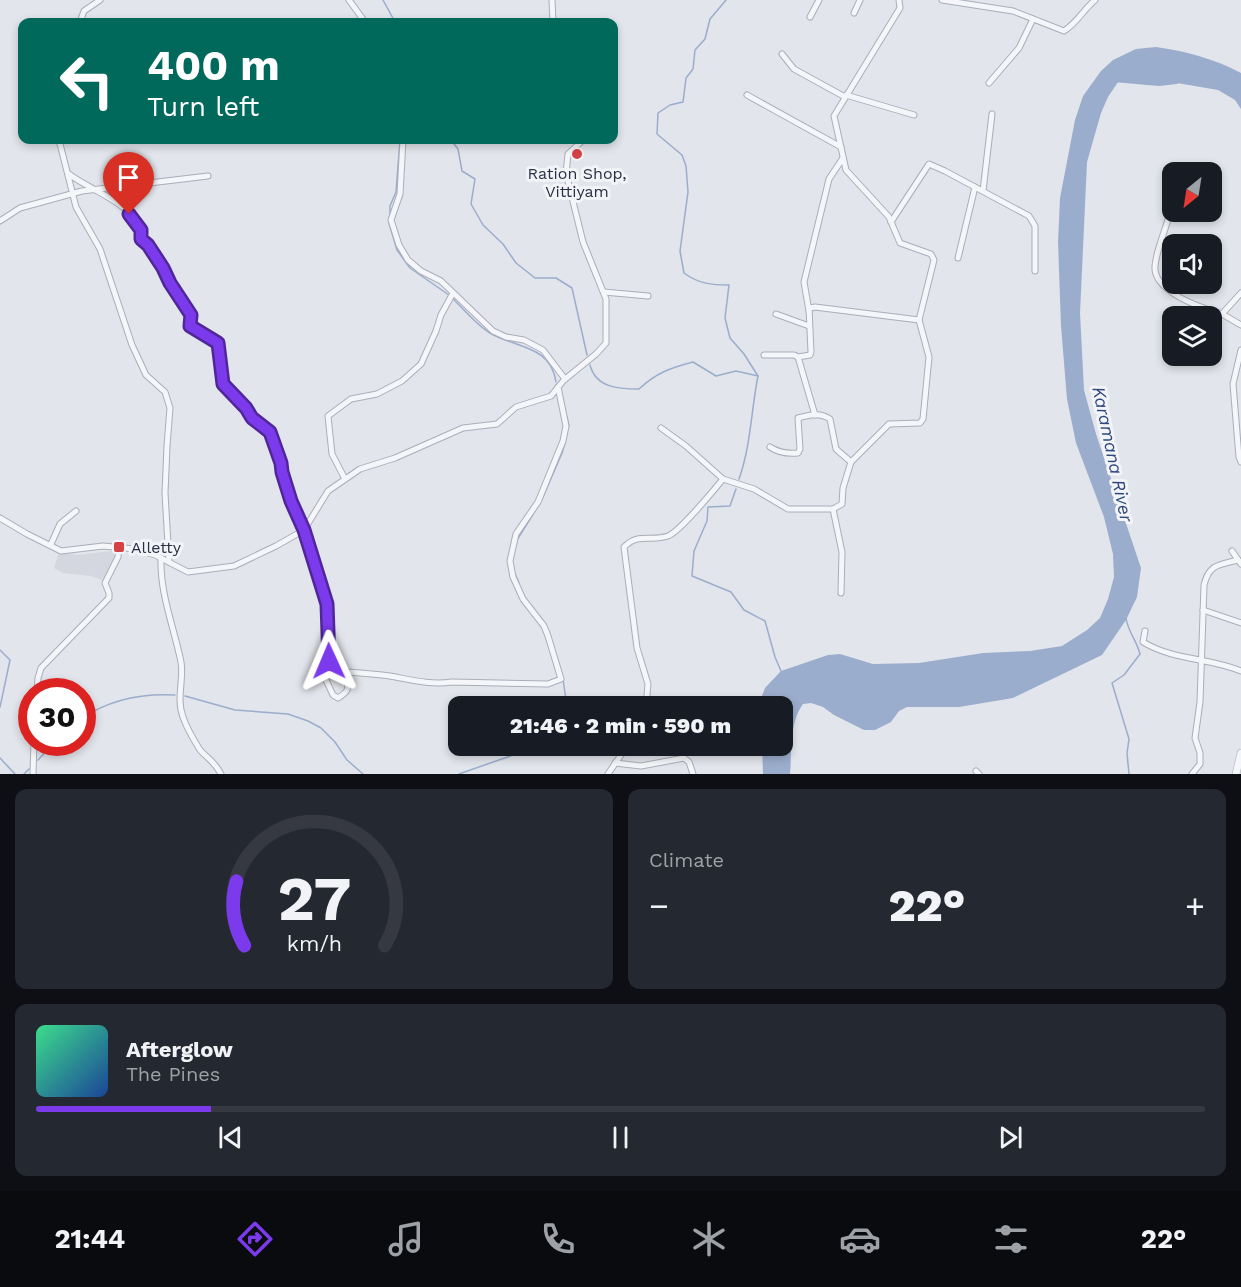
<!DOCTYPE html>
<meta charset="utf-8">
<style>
:root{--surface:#171b24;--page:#242831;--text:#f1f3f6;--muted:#9ea1a6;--line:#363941;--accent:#7c3aed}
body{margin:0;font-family:"Work Sans",sans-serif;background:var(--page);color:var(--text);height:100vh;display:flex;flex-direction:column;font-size:22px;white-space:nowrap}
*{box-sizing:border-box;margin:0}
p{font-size:20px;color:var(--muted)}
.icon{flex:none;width:33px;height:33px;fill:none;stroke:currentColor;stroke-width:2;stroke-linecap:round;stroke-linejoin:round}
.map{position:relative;height:774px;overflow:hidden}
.panel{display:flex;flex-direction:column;gap:15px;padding:15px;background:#0d0f14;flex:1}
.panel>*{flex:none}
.guide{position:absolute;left:18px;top:18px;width:600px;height:126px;border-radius:12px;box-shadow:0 3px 9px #0003;background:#00695c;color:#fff;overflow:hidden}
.needle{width:39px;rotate:210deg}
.buttons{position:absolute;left:1162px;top:162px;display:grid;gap:12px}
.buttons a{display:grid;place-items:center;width:60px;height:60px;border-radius:12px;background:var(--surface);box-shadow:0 3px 9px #0003;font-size:30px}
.speed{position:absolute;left:18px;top:678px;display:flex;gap:12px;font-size:30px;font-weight:700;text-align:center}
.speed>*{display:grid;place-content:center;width:78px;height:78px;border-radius:50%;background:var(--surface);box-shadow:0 3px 9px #0003;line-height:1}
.speed .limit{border:9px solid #d22;background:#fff;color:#111}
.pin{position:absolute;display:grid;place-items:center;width:51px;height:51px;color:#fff;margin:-62px -26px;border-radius:50% 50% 50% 0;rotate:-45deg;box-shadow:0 0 6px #0007}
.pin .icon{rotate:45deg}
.me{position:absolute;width:66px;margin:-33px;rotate:359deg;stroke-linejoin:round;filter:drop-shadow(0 0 4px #0008)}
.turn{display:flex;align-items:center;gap:21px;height:126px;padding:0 30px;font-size:27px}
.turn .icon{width:78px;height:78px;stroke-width:2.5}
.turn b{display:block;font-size:42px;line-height:51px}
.big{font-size:45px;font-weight:800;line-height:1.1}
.panel .widget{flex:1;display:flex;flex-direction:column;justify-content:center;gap:9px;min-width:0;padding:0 21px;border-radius:12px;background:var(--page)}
.panel .dial{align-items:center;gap:0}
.dial svg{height:156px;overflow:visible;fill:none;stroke:var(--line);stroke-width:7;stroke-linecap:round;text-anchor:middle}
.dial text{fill:var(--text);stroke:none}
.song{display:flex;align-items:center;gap:18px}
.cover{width:72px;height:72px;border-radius:9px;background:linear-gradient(135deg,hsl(150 70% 55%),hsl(220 70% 35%))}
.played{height:6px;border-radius:3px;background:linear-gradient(90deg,var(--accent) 15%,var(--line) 15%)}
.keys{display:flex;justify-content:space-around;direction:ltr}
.heat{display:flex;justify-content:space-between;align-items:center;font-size:33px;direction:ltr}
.panel .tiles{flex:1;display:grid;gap:15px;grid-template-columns:1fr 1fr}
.widget:last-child{grid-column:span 2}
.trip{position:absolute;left:448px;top:696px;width:345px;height:60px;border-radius:12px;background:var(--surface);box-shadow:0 3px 9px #0003;font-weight:800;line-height:60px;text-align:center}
.tab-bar{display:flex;height:96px;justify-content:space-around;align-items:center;background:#090b0e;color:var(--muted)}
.tab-bar .icon{width:42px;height:42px}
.tab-bar .on{color:var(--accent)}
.tab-bar b{font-size:27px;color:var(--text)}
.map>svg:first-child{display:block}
</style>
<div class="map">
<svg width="1241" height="774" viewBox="0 0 1241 774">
<rect width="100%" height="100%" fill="#e2e5eb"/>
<path fill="#d4d7e0" d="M111 551 117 553 102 580 91 576 63 573 54 568 59 552 78 555Z"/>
<path fill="#9badcd" d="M1156 47C1185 51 1215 59 1241 73V109L1235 100 1218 90 1130 75 1118 82 1108 97 1101 113 1087 162 1080 313 1084 390 1096 434 1141 568 1137 597 1126 620 1102 655 1013 698 959 707H907L899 711 891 722 875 730H864L834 715 823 707 811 703 803 704C789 723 792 751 790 774H763L762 746H783V706H758L765 688 781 671 828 655 840 654 873 664 919 663 983 653 1030 651 1062 646 1087 630 1100 618 1108 599 1114 577 1113 554 1104 517 1076 443 1067 399 1061 326 1058 242 1060 198 1075 120 1083 96 1101 71 1113 60 1136 49Z"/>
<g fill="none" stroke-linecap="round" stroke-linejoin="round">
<g stroke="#9badcd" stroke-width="1.5">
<path d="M383 0 395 22"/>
<path d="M726 0 710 19 705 39 695 50 693 69 686 78 683 102 670 105 658 113 657 134 682 155 686 166 688 192 680 251 684 273C699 284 712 285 729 285L725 318 730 338 744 354 758 376"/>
<path d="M451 140 458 149 462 171 475 179 471 204 483 225 503 244 516 263 535 278H556L572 288 587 355"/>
<path d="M390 216V206L396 192 400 140"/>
<path d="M389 223 397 250 410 268 449 295"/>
<path d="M452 298C464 309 476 325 490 333 515 348 551 345 556 382"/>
<path d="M590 365C596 388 619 389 639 389 656 373 670 368 693 362L716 376 736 371 758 376C751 411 751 445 739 479"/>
<path d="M566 414 569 426"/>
<path d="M736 489 730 506 708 507 707 521 694 551 692 576 731 592 744 610 765 621 775 657 781 671"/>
<path d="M543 497 562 453 565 443"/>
<path d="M517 540 535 511"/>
<path d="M515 574 519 583"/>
<path d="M1126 618C1128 632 1137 641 1140 654L1124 675 1112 683 1129 739 1127 753 1129 774"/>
<path d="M0 650 10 660 0 707"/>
<path d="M185 696 235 710 288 714 308 721 321 728 335 742 347 760 363 774"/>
<path d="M563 706 566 700 563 679"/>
<path d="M82 718C111 699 141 693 175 695"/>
<path d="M0 758 15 774"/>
<path d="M38 760 55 742"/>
<path d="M24 774 29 769"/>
<path d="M459 774 516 754 529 746"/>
</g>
<path stroke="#9badcd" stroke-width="10" d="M1114 77 1159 81 1176 79"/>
<defs>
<g id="minor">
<path d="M349 0 365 22"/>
<path d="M552 0 553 22"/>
<path d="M942 0 1013 11 1064 31C1078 22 1083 10 1095 0"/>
<path d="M854 13 860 0"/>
<path d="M810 17 819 0"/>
<path d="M80 22 84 11 100 0"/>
<path d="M782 54 794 69 845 97"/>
<path d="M989 83 1019 48 1033 19"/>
<path d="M747 95 841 147"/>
<path d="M846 95 914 115"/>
<path d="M59 140 76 207 100 249 132 345 146 375 165 392 170 408 167 446 165 493 169 562"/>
<path d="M403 140 400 194 391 220 399 245 408 260 421 271 441 281 493 331 506 337 524 340 543 350 565 379"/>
<path d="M1171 166C1171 178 1174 192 1172 203 1169 224 1157 245 1155 266 1153 292 1202 308 1222 314"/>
<path d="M70 177 69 174C90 191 143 206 141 239 148 246 190 309 190 317 191 320 190 323 190 326L218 343 223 384 246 408 252 418 264 429 270 432 281 463 282 472 291 501 304 530 327 604 329 661 326 680 333 695 338 698C353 689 346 687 347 672 362 673 376 674 390 676 412 680 430 685 452 682L548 684 561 679 548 636 544 626 523 599 513 577 510 561 516 534 538 502 563 441 566 426 558 387"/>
<path d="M983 191 992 114"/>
<path d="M0 221 20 208 82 191 208 176"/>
<path d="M891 222 929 164 945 171 1029 216 1035 226V271"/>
<path d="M958 258 975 187"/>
<path d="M604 292 648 296"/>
<path d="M1241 293 1222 314 1241 325"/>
<path d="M809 311 804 282 829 179 843 158"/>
<path d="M776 314 809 326"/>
<path d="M1241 350 1233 384 1239 457 1241 462"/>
<path d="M764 355H794L798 357 815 415"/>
<path d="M798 357 810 355 811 352 809 308 815 307 919 320"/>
<path d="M661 428 686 446 723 479"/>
<path d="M770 447C779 453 788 454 798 453L800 449 798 418C809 415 820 412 830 419L836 449 851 462"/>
<path d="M345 479 332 454 328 416 351 399 377 394 402 381 421 364 436 331 441 315 453 293"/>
<path d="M833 509 842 552 841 593"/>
<path d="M0 518 27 534 61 551 103 546 135 549 155 555 188 572 234 566 276 546 304 530 328 491 360 469 395 458 463 428 497 424 516 407 551 396 564 380 596 354 606 343V299L583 242 566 173 568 154 583 140"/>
<path d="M51 544 60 524 76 511"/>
<path d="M1232 551 1241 564"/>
<path d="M161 558C160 595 174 627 181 662 184 679 176 699 183 717 186 726 195 742 200 750 208 759 215 762 221 774"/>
<path d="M1203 610 1241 623"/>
<path d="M1145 631 1143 642C1172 660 1210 658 1241 671"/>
<path d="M37 692 38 678 41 668 109 598V593L105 583 118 557 119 547"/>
<path d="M646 706 648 684 637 648 624 547C639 532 650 542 668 536 679 532 714 490 723 479L754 489 788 509H833L842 504 843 488 851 462 889 424 920 423 923 419 929 357 919 320 934 260 931 254 900 243 889 217 846 170 834 116 900 8 899 0"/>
<path d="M615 763 641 766 684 758 689 762 693 774"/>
<path d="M976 771 979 774"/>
<path d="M33 774 34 742"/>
<path d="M608 774 627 746"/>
<path d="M1192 774 1200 764V753L1195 738 1200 702 1204 585C1209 564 1219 565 1238 560"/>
</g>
<path id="tertiary" d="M1236 774 1241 753"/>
</defs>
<use href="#minor" stroke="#aaaeb9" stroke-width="7"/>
<use href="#tertiary" stroke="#aaaeb9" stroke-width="8"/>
<use href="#minor" stroke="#f5f6f9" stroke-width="5"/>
<use href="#tertiary" stroke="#f5f6f9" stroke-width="7"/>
</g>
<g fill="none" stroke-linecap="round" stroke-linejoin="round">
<defs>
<path id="route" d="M129 214 141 230V239L148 245 163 268 170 283 191 315 190 326 218 343 223 384 246 408 252 418 270 432 281 463 282 472 291 501 304 530 327 604 329 661"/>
</defs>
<use href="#route" stroke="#51269a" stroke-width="15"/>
<use href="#route" stroke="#7c3aed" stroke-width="10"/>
</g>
<g fill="#d64144" stroke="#f2f4f8" stroke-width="2">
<circle cx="577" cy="154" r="6"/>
<rect x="113" y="541" width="12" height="12" rx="3"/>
</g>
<g text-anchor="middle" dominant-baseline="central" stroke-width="6" stroke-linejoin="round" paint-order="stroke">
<g font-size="16" fill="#292f44" stroke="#f2f4f8">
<text x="577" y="173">Ration Shop,<tspan x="577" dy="18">Vittiyam</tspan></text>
<text x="131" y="547" text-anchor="start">Alletty</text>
</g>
<g font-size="18" font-style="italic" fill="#30487b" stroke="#f2f4f8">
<text transform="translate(1113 454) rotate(78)">Karamana River</text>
</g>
</g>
</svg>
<div class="buttons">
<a><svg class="needle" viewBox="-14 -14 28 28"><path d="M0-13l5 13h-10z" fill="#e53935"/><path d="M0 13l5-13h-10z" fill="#9ea1a6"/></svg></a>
<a><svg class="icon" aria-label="sound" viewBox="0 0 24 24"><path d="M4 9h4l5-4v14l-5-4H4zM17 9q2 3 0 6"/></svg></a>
<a><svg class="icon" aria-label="layers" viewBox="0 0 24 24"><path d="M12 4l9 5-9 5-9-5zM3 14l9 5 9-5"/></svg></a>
</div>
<div class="speed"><div class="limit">30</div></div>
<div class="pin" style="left:129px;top:214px;background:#d93025"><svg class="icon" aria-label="arrive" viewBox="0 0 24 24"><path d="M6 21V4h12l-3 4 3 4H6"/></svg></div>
<svg class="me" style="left:329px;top:661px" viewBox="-20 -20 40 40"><path d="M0-17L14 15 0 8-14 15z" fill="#7c3aed" stroke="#fff" stroke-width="4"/></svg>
<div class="trip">21:46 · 2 min · 590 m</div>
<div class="guide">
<div class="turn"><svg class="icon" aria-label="left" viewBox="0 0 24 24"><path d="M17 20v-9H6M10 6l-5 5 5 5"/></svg><div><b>400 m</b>Turn left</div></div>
</div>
</div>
<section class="panel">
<div class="tiles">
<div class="widget dial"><svg viewBox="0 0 100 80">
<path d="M14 69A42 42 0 1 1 86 69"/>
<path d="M14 69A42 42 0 0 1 10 36" stroke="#7c3aed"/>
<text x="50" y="56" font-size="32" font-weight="700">27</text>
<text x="50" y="72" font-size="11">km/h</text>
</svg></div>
<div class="widget"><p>Climate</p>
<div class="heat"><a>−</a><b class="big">22°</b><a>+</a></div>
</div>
<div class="widget">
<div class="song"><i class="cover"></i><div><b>Afterglow</b><p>The Pines</p></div></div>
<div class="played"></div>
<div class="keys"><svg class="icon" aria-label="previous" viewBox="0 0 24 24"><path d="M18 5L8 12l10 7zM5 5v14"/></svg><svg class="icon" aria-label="pause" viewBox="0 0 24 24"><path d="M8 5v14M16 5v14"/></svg><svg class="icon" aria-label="next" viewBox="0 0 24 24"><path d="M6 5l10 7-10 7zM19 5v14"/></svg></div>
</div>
</div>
</section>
<nav class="tab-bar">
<b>21:44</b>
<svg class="icon on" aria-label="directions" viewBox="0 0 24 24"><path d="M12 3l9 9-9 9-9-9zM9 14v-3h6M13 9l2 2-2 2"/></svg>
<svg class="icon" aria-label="music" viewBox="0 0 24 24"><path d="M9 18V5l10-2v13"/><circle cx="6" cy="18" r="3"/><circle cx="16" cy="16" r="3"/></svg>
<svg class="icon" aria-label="phone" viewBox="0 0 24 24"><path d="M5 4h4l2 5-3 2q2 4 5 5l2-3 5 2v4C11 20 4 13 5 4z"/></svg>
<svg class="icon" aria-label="climate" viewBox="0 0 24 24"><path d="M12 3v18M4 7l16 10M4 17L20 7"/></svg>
<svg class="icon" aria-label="car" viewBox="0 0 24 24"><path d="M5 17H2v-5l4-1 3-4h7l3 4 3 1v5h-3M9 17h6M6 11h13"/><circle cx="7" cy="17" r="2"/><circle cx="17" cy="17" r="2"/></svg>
<svg class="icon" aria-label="filters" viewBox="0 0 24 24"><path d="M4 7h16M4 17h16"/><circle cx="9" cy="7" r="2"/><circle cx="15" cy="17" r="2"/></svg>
<b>22°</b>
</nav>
